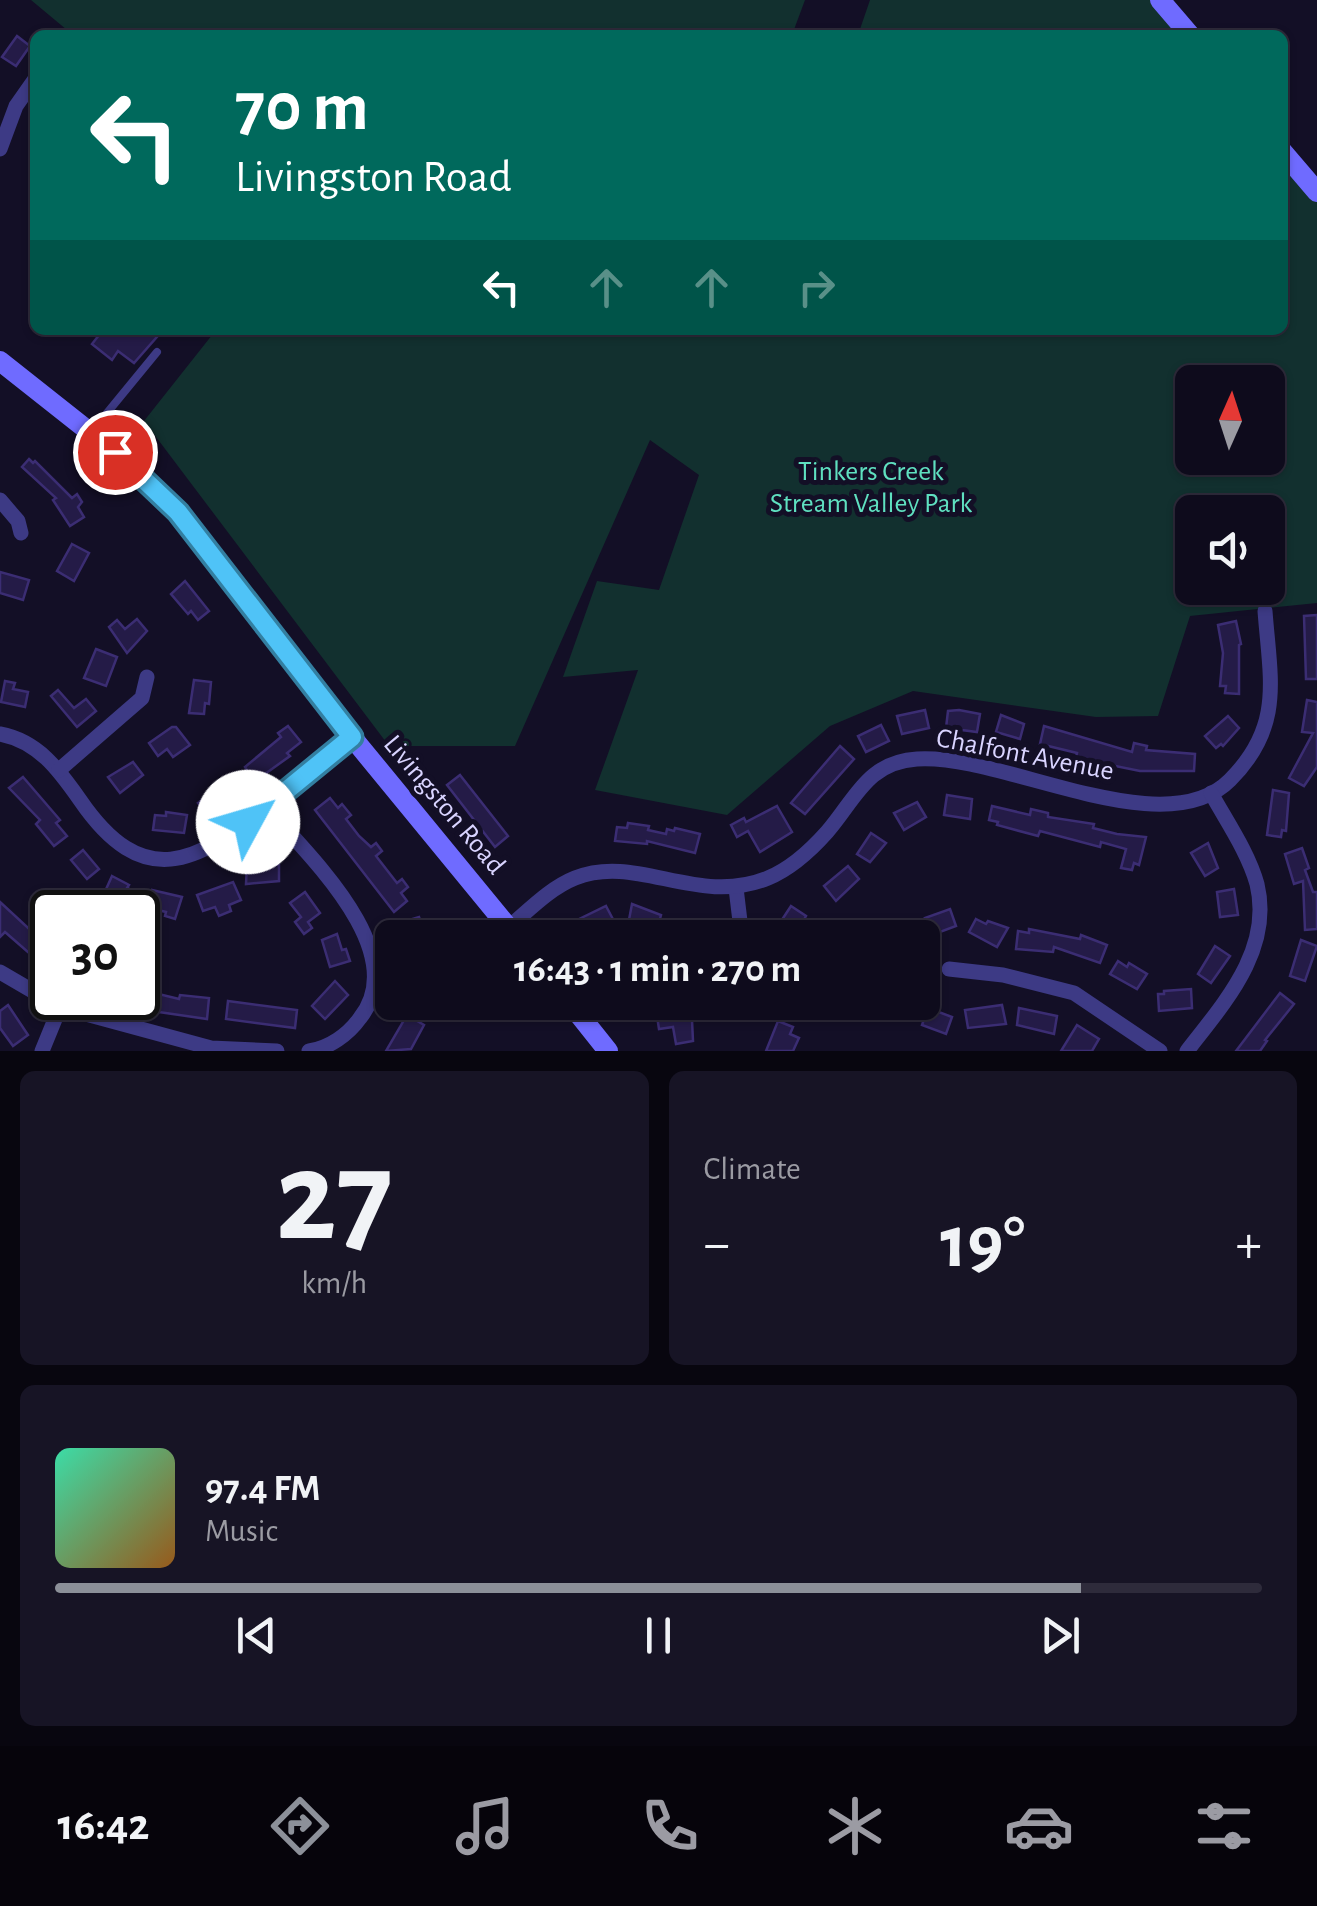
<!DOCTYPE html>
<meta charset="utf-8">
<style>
:root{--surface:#0e0b1c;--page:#171425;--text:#f1f3f6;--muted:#9b9ba3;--line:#2e2b3b;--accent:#8c9099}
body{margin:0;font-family:"Alegreya Sans",sans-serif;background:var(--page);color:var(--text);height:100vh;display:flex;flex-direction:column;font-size:38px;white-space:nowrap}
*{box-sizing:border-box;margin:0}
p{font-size:32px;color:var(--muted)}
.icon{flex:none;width:55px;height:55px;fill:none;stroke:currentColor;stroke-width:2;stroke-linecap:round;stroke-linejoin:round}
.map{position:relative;height:1051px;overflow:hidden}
.details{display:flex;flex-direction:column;gap:20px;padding:20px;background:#08060f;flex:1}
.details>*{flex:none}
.guide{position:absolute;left:30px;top:30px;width:1258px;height:305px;border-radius:15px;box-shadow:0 2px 8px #0004,0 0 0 2px var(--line);background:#00695c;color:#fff;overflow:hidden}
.needle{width:65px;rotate:3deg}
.tools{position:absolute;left:1175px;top:365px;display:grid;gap:20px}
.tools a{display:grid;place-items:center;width:110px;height:110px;border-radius:15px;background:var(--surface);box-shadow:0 2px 8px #0004,0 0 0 2px var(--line);font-size:50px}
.speed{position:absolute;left:30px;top:890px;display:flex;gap:20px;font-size:50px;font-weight:700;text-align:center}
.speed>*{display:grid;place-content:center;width:130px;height:130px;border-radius:50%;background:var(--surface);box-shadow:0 2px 8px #0004,0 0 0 2px var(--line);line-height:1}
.speed .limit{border:5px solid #111;border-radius:15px;background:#fff;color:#111}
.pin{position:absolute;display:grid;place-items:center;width:85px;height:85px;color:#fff;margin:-42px;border:5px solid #fff;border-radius:50%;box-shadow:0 2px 10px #0007}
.me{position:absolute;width:110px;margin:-55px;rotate:51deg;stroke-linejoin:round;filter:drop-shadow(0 0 8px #0008)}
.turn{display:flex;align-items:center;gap:35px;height:210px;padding:0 40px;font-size:45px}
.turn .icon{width:130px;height:130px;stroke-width:2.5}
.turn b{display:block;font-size:70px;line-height:85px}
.lanes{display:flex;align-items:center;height:95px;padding:0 40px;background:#0003;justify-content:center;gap:50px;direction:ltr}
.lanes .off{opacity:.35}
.big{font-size:75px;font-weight:700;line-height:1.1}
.details .card{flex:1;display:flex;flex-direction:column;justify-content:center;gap:15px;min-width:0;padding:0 35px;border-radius:15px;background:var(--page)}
.details .dial{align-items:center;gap:0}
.dial b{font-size:130px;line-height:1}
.song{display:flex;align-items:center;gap:30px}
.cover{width:120px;height:120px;border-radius:15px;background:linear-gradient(135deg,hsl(160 70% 55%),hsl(30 70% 35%))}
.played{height:10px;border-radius:5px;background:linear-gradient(90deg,var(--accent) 85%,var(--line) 85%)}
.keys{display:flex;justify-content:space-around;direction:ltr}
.heat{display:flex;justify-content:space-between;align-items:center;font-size:55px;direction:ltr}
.details .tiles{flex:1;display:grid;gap:20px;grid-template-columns:1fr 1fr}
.card:last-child{grid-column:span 2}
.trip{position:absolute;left:375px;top:920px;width:565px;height:100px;border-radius:15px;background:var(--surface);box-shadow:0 2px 8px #0004,0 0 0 2px var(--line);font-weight:700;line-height:100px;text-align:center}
.tabs{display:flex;height:160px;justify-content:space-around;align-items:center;background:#06040b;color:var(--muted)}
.tabs .icon{width:70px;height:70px}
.tabs .active{color:var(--accent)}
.tabs b{font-size:45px;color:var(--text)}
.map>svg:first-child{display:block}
</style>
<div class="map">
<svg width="1317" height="1051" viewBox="0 0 1317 1051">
<rect width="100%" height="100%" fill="#130f26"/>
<g fill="#12302f" fill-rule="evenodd">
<path d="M31 0H805L792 35H73Z"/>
<path d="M870 0H1153L1182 35H858Z"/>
<path d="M1283 150 1317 190V603L1190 616 1158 716 1096 717 913 691 830 726 727 815 595 790 638 670 563 677 597 581 659 590 699 475 650 440 515 746H389L144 421 216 330H1282ZM1192 382H1268V458H1192ZM1192 512H1268V588H1192Z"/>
</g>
<g fill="#241b47" stroke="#3b2d73" stroke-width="2.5">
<path d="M17 36 30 46 16 66 2 57Z"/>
<path d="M103 330H163L134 363 118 351 112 360 92 344Z"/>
<path d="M29 459 33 463 35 461 72 498 77 494 82 502 78 507 84 517 70 526 53 500 56 498 22 467Z"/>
<path d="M72 544 89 553 74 581 57 571Z"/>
<path d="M0 572 29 580 23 600 0 593Z"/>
<path d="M185 581 209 611 198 620 191 611 188 614 171 594Z"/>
<path d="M1317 615V679H1306L1304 616Z"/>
<path d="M137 619 147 631 127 653 109 627 117 620 125 629Z"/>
<path d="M1236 621 1241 644 1239 645V694L1225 693 1226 686H1220L1223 653 1218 625Z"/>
<path d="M96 649 117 657 106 686 84 678Z"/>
<path d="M194 680 211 682 209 704 205 703 204 714 189 713Z"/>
<path d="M5 681 15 683 13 689 28 692 25 707 1 702Z"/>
<path d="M58 690 74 708 86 699 96 711 77 727 51 696Z"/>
<path d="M1307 700 1317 702V767L1304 786 1289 778 1313 733 1302 732Z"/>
<path d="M925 710 929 728 902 734 897 716Z"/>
<path d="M959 710 980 714 977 732 946 728 948 711Z"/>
<path d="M1001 715 1024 724 1020 739 996 732Z"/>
<path d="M1228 716 1239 728 1223 746 1221 744 1216 748 1205 736Z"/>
<path d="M881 725 889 741 866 752 858 736Z"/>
<path d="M288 726 301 742 287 753 290 756 219 807 221 810 211 819 198 803 222 785 225 789 247 770 245 767 281 737 278 733Z"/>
<path d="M1044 726 1132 752 1134 743 1147 746 1146 750 1195 754 1194 771H1140L1076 758 1077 753 1040 744Z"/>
<path d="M172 727H176L190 745 173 757 167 749 158 756 149 743Z"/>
<path d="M840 746 854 759 805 814 791 803Z"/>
<path d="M133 762 143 775 120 793 108 777Z"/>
<path d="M460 775 508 836 495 847 447 785Z"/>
<path d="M23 777 60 820 56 823 67 836 54 846 36 824 40 820 9 788Z"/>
<path d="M1273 790 1289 793 1286 831 1282 830 1281 837 1267 835Z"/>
<path d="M947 795 972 799 970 819 944 815Z"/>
<path d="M330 798 338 808 342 804 351 815 346 819 359 836 371 847 376 843 382 851 376 856 397 883 402 879 408 887 401 893 407 901 394 912 315 810Z"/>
<path d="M917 802 926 817 904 830 894 813Z"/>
<path d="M777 806 792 832 760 852 748 831 737 837 731 825 744 818 746 822Z"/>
<path d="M992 806 1030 815 1031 809 1048 813V817L1094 824 1093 828 1117 834 1146 837 1139 865 1134 863 1132 870 1121 868 1126 849 1101 842 1100 847 1040 831 1038 836 997 825 998 822 989 820Z"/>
<path d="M166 812 187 815 184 833 153 830 155 815 166 816Z"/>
<path d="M628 823 649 826 648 830 666 834 667 829 674 831 675 828 700 834 695 853 647 841V844L615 841 617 827 627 828Z"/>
<path d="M871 833 886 843 870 862 857 854Z"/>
<path d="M1208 843 1218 868 1205 876 1191 853Z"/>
<path d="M1302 848 1309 868 1305 870 1313 892H1317V929L1305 930 1303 881 1294 884 1285 854Z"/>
<path d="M83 850 99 869 87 879 71 860Z"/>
<path d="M256 863 279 865V881L246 884 247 864Z"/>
<path d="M848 866 859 879 836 901 824 886Z"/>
<path d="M112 876 129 885 127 888 136 892 129 907 117 902 115 906 105 902 107 898 103 896Z"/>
<path d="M233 882 241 900 229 905 231 911 219 916 215 907 203 911 197 895Z"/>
<path d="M1234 889 1238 915 1220 917 1217 892Z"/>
<path d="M152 890 182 897 175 919 165 916 166 912 158 910 159 906 149 904Z"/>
<path d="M305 892 320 913 308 922 312 928 304 934 295 922 301 917 290 903Z"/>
<path d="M0 902 52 950V973L5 932 0 937Z"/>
<path d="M632 904 661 915 657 931 643 927 642 932 632 930 633 926 628 925Z"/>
<path d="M606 906 615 923 579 938 571 923Z"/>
<path d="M791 906 806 916 794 938H783L774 932Z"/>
<path d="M950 909 956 926 932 935 925 918Z"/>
<path d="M419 917 426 938H407L402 922Z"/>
<path d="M976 919 986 924 988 921 1008 928 997 947 969 932Z"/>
<path d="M1029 929 1080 939 1081 935 1107 945 1100 963 1054 947 1053 952 1016 949 1018 931 1029 933Z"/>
<path d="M337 934 342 950 346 949 350 961 330 967 322 940Z"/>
<path d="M1301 940 1317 946 1305 981 1290 976Z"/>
<path d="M1215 946 1230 956 1211 983 1198 974Z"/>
<path d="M1118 961 1127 967 1129 963 1147 974 1137 989 1110 974Z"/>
<path d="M335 981 348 995 325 1019 312 1006Z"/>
<path d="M138 989 179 999 180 995 209 998 207 1019 138 1009 114 1001V998H138Z"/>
<path d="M1191 989 1192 1008 1159 1011 1158 994H1164V991Z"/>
<path d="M1280 993 1294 1004 1265 1040 1267 1041 1260 1051H1236Z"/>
<path d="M228 1001 297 1010 295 1028 226 1019Z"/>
<path d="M8 1005 28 1035 13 1046 0 1028V1011Z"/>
<path d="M1002 1005 1006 1024 968 1028 965 1010Z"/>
<path d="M928 1008 952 1017 946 1034 922 1025Z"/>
<path d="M1019 1008 1057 1016 1054 1034 1017 1025Z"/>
<path d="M687 1010 689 1020H692L693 1041 676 1044 673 1027 659 1029 657 1016Z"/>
<path d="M407 1015 424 1025 411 1049 386 1051Z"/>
<path d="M778 1021 793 1027 790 1034 799 1038 793 1051H766Z"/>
<path d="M1077 1025 1099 1039 1092 1051H1061Z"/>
</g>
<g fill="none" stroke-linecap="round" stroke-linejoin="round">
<path stroke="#3d3a85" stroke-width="8" d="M93 430 157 352"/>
<g stroke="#3d3a85" stroke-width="15">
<path d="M0 149 16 106 35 79"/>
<path d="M0 500 18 521 21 533"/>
<path d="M0 734C38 741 59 770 80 800 143 892 196 864 269 805 297 782 324 759 352 737"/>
<path d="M59 770 142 698 147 677"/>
<path d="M266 807C307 854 413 952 360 1018 348 1035 329 1048 309 1051"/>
<path d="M736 888 742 938"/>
<path d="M509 927C529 910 550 888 575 878 637 853 697 907 768 878 790 869 811 850 827 832 855 800 867 762 917 759 1002 753 1164 847 1230 780 1284 726 1270 679 1265 611"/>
<path d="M949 969 1003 975 1074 993 1160 1051"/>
<path d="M0 972 60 1007 211 1048 277 1051"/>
<path d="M727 1012 731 1002"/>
<path d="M42 1051 60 1007"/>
<path d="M1187 1051C1224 1003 1273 950 1257 884 1248 852 1227 822 1211 793"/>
</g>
<g stroke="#6f6bff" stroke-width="20">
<path d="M1160 0 1190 35"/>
<path d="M1282 151 1317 192"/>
<path d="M0 361 115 452 177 512 352 737 517 938"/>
<path d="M569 1002 608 1051"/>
</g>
</g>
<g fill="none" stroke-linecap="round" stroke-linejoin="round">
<defs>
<path id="route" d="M115 452 178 512 352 737 248 822"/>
</defs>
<use href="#route" stroke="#337fa1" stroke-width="25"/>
<use href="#route" stroke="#4fc3f7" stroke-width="18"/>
</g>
<g text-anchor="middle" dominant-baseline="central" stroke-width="10" stroke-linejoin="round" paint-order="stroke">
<g font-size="28" fill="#5fe0c0" stroke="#130f26">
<text x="871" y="472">Tinkers Creek<tspan x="871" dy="32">Stream Valley Park</tspan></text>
</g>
<g font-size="28" fill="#d9d4ff" stroke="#130f26">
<text transform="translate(1025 755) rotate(11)">Chalfont Avenue</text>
<text transform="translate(444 805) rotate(50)">Livingston Road</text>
</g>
</g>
</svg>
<div class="tools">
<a><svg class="needle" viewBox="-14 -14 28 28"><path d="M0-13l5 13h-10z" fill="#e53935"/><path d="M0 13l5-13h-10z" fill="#9b9ba3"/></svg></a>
<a><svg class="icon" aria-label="sound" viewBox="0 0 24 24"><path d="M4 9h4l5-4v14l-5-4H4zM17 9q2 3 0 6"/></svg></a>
</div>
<div class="speed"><div class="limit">30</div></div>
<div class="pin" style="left:115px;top:452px;background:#d93025"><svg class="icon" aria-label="arrive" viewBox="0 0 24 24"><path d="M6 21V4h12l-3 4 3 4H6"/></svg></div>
<svg class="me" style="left:248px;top:822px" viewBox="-20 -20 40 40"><circle r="19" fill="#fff"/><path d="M0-13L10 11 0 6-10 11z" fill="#4fc3f7"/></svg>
<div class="trip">16:43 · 1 min · 270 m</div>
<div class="guide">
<div class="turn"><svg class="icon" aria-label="left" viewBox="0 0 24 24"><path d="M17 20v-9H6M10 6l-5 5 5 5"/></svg><div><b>70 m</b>Livingston Road</div></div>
<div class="lanes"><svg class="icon" aria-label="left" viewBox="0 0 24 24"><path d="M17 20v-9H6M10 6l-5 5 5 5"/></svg><svg class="icon off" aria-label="ahead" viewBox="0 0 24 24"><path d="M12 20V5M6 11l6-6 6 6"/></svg><svg class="icon off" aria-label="ahead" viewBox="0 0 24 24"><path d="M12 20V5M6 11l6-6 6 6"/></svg><svg class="icon off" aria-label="right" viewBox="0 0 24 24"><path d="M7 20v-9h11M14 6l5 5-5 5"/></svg></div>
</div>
</div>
<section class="details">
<div class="tiles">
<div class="card dial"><b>27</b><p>km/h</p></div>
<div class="card"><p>Climate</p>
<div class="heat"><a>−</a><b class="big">19°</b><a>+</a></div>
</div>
<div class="card">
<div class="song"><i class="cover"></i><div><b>97.4 FM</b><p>Music</p></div></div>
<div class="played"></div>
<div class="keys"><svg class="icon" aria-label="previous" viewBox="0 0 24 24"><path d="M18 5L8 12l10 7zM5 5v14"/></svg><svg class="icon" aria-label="pause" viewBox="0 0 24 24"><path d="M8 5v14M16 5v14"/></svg><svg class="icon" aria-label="next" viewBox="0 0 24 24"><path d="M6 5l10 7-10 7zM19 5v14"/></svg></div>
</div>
</div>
</section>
<nav class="tabs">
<b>16:42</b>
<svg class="icon active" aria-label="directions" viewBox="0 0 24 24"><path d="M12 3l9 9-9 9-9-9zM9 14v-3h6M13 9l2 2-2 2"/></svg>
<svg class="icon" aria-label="music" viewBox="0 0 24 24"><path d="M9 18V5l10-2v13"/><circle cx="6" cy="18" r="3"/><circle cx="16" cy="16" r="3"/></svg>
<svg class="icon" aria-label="phone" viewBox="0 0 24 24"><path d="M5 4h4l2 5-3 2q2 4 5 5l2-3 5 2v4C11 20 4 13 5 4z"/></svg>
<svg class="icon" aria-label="climate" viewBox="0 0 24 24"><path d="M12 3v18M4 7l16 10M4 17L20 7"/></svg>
<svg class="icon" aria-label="car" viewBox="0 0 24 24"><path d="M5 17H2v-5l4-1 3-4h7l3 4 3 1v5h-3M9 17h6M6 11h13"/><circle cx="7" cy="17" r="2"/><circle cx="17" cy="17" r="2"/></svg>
<svg class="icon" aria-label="filters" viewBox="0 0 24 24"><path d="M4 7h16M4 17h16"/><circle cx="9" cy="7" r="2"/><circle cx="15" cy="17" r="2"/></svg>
</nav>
